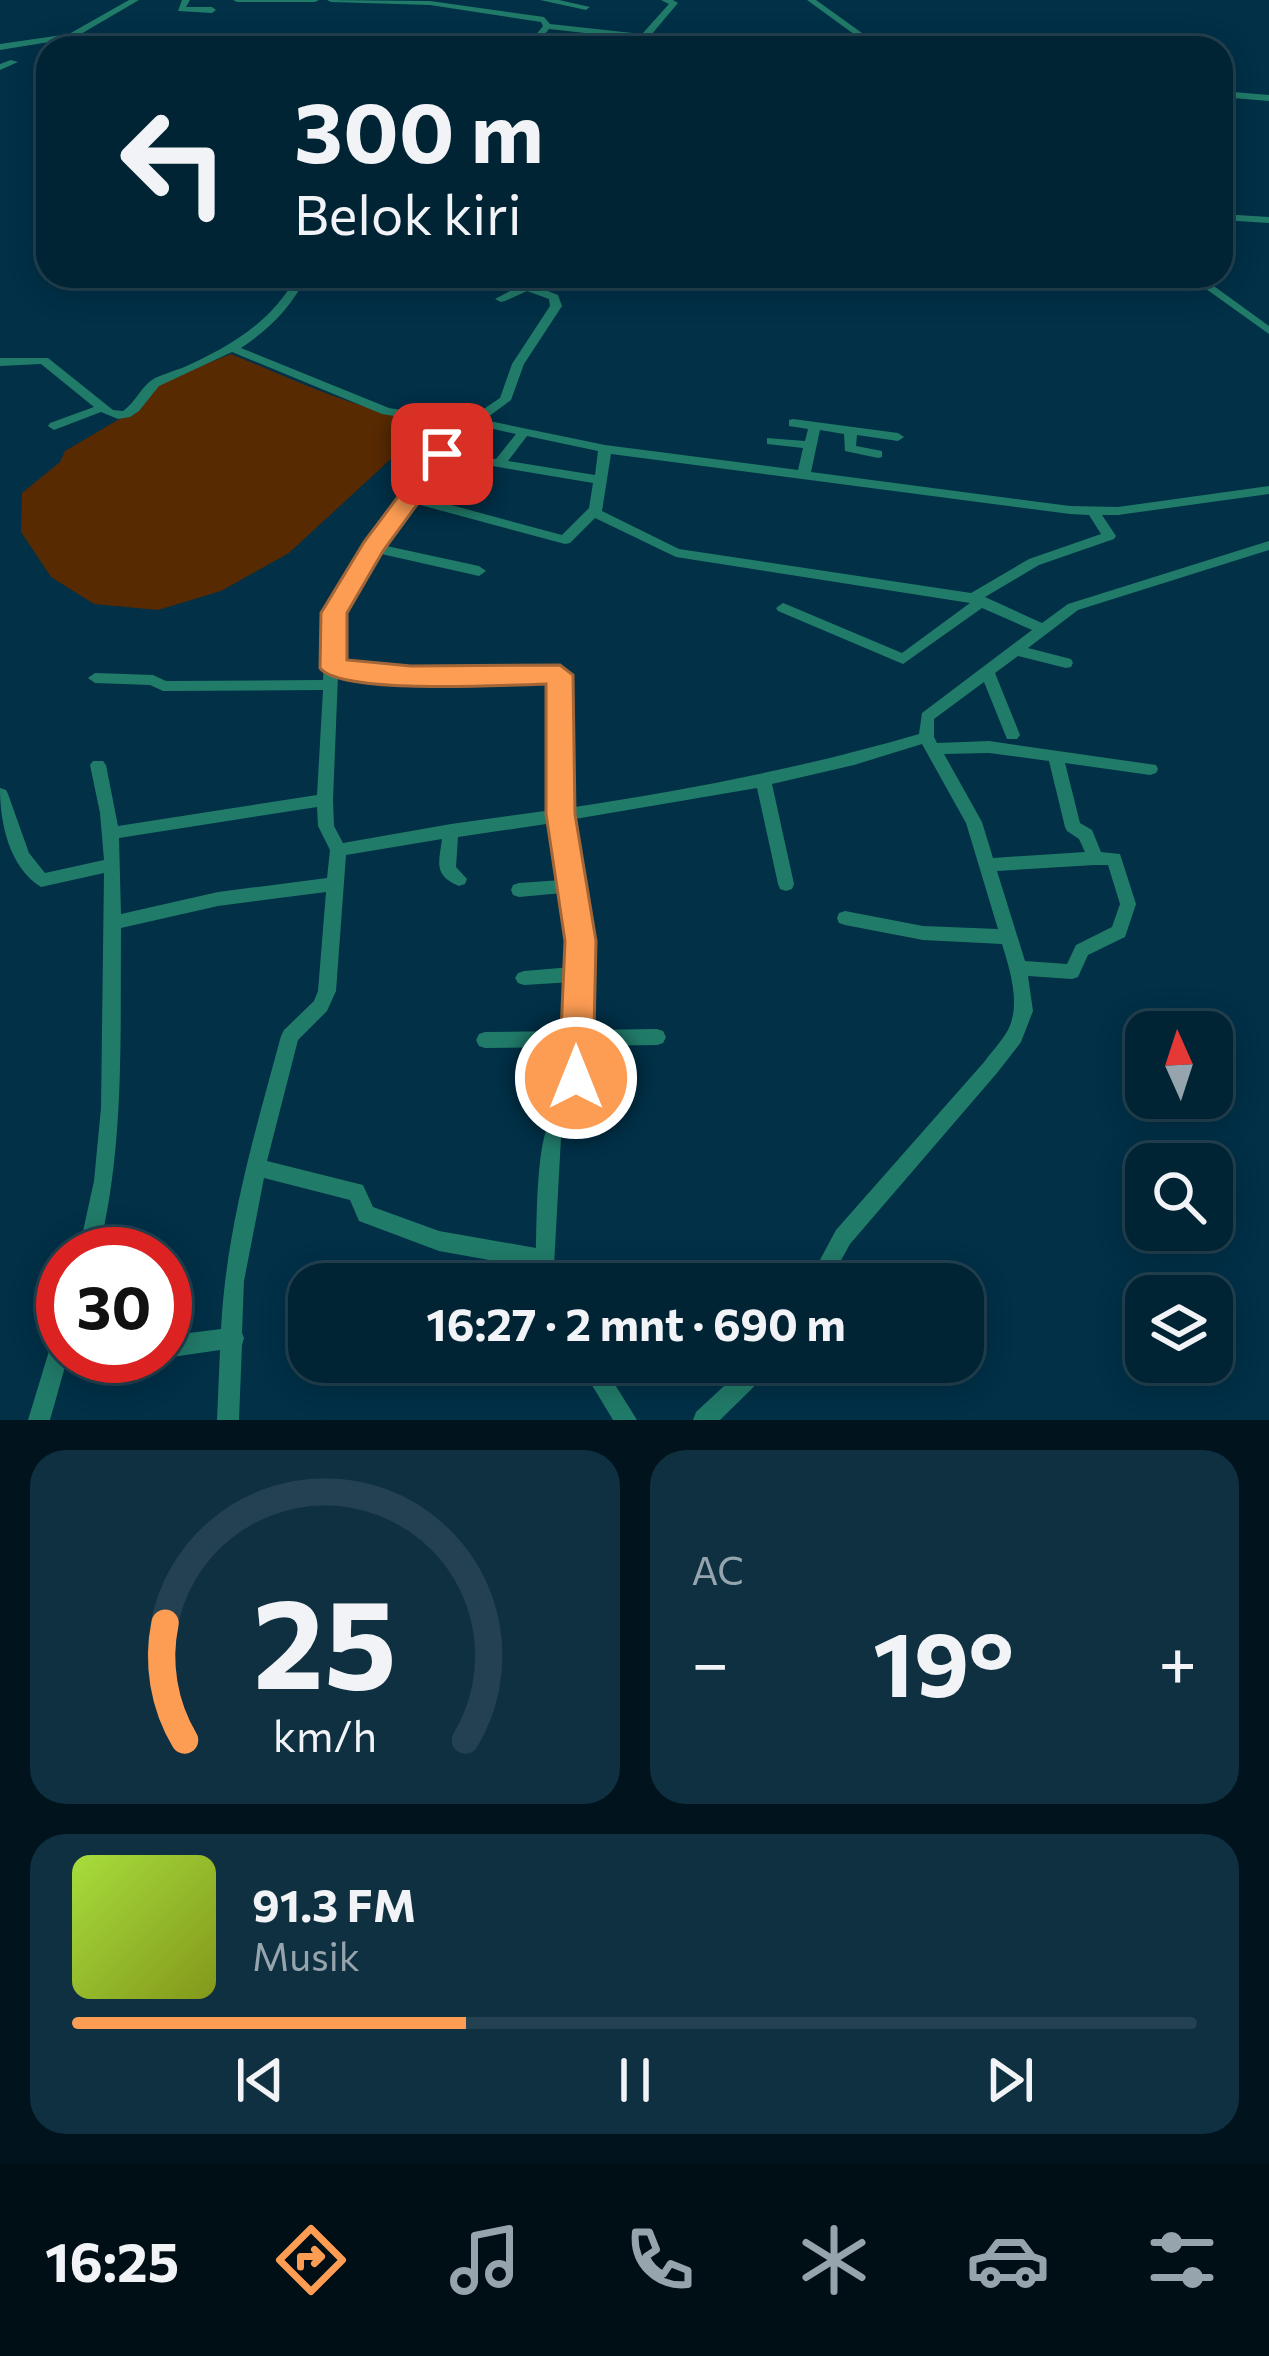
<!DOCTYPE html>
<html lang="id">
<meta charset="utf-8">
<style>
:root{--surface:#012435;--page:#0f3041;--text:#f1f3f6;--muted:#96a4ad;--line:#234150;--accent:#fd9d54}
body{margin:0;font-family:Commissioner,sans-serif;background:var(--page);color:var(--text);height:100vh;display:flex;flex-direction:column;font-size:45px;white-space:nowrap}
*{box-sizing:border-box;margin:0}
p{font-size:39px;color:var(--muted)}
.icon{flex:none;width:66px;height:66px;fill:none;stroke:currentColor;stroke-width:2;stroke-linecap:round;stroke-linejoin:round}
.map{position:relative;height:1420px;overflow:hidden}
.side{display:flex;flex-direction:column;gap:30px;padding:30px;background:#01141d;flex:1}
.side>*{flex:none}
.guide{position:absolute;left:36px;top:36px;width:1197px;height:252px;border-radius:36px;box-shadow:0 6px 30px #0003,0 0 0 3px var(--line);background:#012435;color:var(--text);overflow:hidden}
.needle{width:78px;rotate:357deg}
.controls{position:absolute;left:1125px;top:1011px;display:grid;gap:24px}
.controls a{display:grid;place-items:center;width:108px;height:108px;border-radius:24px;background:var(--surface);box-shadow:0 6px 30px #0003,0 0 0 3px var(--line);font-size:60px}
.speed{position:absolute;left:36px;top:1227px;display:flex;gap:24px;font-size:60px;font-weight:700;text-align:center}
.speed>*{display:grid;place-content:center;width:156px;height:156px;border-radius:50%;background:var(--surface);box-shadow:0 6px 30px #0003,0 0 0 3px var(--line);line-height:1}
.speed .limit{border:18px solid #d22;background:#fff;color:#111}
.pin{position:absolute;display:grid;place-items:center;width:102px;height:102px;color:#fff;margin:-51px;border-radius:24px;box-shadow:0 6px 18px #0006}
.me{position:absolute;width:132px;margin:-66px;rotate:0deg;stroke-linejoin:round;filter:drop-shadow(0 0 9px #0008)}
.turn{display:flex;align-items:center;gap:42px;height:252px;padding:0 60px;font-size:54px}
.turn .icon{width:156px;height:156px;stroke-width:2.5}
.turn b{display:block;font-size:84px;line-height:102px}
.big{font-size:90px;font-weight:700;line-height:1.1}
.side .card{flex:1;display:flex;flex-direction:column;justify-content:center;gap:18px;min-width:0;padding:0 42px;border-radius:36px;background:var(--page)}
.side .dial{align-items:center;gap:0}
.dial svg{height:312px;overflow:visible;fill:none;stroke:var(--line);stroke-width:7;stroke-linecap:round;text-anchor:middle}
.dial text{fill:var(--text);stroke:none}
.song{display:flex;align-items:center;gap:36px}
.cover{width:144px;height:144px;border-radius:18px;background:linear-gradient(135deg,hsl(80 70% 55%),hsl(70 70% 35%))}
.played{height:12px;border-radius:6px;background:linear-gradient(90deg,var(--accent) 35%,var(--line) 35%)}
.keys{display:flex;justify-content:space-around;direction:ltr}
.heat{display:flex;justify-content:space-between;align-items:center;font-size:66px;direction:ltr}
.side .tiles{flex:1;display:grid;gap:30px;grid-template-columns:1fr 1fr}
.card:last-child{grid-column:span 2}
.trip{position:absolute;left:288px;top:1263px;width:696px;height:120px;border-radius:36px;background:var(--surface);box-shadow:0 6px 30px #0003,0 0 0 3px var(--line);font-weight:700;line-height:120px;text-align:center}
.menu{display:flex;height:192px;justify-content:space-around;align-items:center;background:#000e15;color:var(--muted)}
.menu .icon{width:84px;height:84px}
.menu .current{color:var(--accent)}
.menu b{font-size:54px;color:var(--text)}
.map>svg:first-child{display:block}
</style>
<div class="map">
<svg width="1269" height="1420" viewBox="0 0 1269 1420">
<rect width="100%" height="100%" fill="#013047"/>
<path fill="#572a02" d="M231 354C297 381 361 413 432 421L289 553 221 591 158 610 94 604 51 577 21 532 22 493 60 462 65 451 128 414 152 385Z"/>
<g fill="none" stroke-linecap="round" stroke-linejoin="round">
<g fill="#217b69" fill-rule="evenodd">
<path d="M129 0H139L74 38 0 50V44L69 34Z"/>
<path d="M182 0H190L186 7H212L216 10 212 13 178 11Z"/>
<path d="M233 0H319L315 2H237Z"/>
<path d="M327 0 430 1 544 17 550 24 642 34 669 4 661 0H673L678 3 651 35 740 45 744 48 643 42 639 39 549 29 534 48H525L543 26 541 22 430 5 331 2Z"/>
<path d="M540 0H559L590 7 586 10Z"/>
<path d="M807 0H816L883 48H873Z"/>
<path d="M11 60 18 62 0 70V64Z"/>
<path d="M1221 91 1269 95V101L1221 97Z"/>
<path d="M1221 214 1269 217V223L1221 220Z"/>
<path d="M297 276H307C291 307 270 329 241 348L389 408 466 421 500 398 512 364 550 306 549 299 527 291 505 301 501 302 495 299 525 283 531 276H565L609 282 614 285 609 288 540 279 535 286 558 295 562 306 524 364 511 400 484 420 605 445 798 470 803 448 767 444V438L805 441 808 429 789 426V420L793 419 898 433 904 437 898 441 857 435 856 446 882 451V457L878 458 845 451 844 434 820 430 811 472 1070 506 1118 507 1269 486V494L1118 515H1102L1116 536 1114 539 1039 565 985 597 1042 623 1068 604 1269 541V550L1078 610 1028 648 1071 659 1073 663 1071 667 1066 668 1018 656 995 673 1020 735 1017 739H1007L984 682 934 719V737L937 743 989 741 1156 765 1158 769 1156 773 1150 775 1065 763 1080 823 1092 830 1101 852 1120 854 1136 904 1125 937 1088 955 1078 977 1072 979 1028 976 1033 1011 1021 1042 997 1073 850 1244 828 1284H807L836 1230 985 1061C992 1051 1002 1041 1008 1030 1021 1004 1010 970 1002 944L923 940 845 925 839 923 837 918 839 913 845 911 923 926 998 929 966 823 922 744 854 765 772 784 794 884 792 889 786 891 780 889 778 884 757 788 569 820 578 881 580 886 579 889 591 974 586 1030 657 1029 663 1031 666 1037 663 1043 657 1045 585 1046 584 1072 602 1075 604 1081 602 1087 595 1089 572 1086 565 1070 567 1047 485 1048 479 1046 476 1040 479 1034 485 1032 568 1031 573 982 524 985 518 983 515 978 518 973 524 971 572 967 563 893 519 897 513 895 511 890 513 885 519 883 561 880 553 823 458 837 456 867 467 879 465 884 459 886C433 875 439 863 442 839L346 855 336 991 327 1011 298 1040 267 1161 363 1185 373 1207 439 1231 536 1248C537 1223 536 1136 552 1120 560 1112 576 1107 587 1102L594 1105 596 1111C590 1125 570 1125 561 1138L553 1284H533L534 1268 439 1251 359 1221 350 1200 264 1178 244 1281 242 1333 244 1338 242 1345 239 1420H217L220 1350 165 1358 161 1356H165V1336L221 1329C226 1229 255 1132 281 1036L284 1030 314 1001 318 991 326 892 218 906 121 928C120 1038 125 1146 98 1254H78L94 1181 101 1108 104 873 41 887C9 867 0 823 0 788L6 790 8 794 29 853 45 873 104 860 100 813 90 765 93 761H103L106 765 118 826 317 795 323 690 163 691 150 685 95 683 88 678 95 673 153 675 166 681 323 680 327 613 368 545 438 451 459 427 382 414 232 352 159 386 139 411 130 417 118 419 101 412 54 430 48 426 50 423 94 407 41 364 0 366V358H48L113 410 123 411C136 402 141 386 155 378 164 374 173 371 182 368 229 347 271 323 297 276ZM476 425 516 434 496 459 451 452ZM527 436 598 451 595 475 508 461ZM611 454 1070 514 1089 515 1101 534 1029 559 971 593 679 549 602 511ZM445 458 593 483 589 508 562 535 418 496 425 487 464 500H474L475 497 474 494 430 480ZM413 503 565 544 570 543 595 518 676 557 970 603 902 653 788 605 783 603 776 608 778 611 903 664 982 608 1032 630 922 713 919 734C803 768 687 790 568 808L572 724 564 671H411L339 664 341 613 377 553 479 576 486 571 479 566 382 545ZM338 675 411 681 552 680 556 724 552 810 451 824 343 843 334 826 333 800ZM989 753 1049 761 1065 827 1067 831 1079 839 1085 852 993 858 982 822 944 754ZM317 807 318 826 330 850 327 878 218 892 121 914 119 838ZM1095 865H1108L1120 904 1112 927 1076 945 1067 964 1025 961 997 871Z"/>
<path d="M1188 276H1200L1269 326V334Z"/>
<path d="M63 1328V1356H68L50 1420H28L53 1338 56 1331Z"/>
<path d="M578 1362H601L637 1420H613Z"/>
<path d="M750 1362H776L772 1369 720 1420H693L696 1412Z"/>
</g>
</g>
<path fill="#fd9d54" stroke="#a46637" stroke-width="3" d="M434 449 454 454 383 551 347 613V660L411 666 560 665 573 675 575 814 596 941 593 1078 588 1088 576 1093 564 1088 559 1078 565 941 546 814V684C507 685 341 695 320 668L321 613 364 542Z"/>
</svg>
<div class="controls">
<a><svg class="needle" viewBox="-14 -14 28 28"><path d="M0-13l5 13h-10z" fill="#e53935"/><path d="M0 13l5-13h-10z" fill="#96a4ad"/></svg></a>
<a><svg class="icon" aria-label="search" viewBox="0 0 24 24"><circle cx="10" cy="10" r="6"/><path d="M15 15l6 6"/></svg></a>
<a><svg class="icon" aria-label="layers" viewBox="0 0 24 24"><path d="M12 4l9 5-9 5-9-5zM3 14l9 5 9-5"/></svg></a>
</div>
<div class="speed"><div class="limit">30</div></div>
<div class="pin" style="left:442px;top:454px;background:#d93025"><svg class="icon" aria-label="arrive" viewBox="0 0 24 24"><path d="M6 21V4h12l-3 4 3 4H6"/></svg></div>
<svg class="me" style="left:576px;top:1078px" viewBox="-20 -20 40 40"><circle r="17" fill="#fd9d54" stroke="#fff" stroke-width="3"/><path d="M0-11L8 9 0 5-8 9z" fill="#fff"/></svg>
<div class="trip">16:27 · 2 mnt · 690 m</div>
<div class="guide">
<div class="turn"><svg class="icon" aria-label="left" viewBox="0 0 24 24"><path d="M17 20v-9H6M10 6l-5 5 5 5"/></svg><div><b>300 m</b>Belok kiri</div></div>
</div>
</div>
<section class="side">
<div class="tiles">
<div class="card dial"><svg viewBox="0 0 100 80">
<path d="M14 69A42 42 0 1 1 86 69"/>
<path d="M14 69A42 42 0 0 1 9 39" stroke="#fd9d54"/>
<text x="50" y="56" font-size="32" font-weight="700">25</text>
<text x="50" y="72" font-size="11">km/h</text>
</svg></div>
<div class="card"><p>AC</p>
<div class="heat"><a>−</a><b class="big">19°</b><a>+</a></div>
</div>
<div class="card">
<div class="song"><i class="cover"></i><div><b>91.3 FM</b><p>Musik</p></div></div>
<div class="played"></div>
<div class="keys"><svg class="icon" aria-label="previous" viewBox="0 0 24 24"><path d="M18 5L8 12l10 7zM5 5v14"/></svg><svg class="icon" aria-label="pause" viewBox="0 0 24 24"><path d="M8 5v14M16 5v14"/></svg><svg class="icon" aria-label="next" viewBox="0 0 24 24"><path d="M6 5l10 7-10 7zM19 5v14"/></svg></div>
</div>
</div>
</section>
<nav class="menu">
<b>16:25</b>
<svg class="icon current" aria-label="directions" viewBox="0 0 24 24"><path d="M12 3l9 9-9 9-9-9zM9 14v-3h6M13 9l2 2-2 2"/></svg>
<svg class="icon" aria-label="music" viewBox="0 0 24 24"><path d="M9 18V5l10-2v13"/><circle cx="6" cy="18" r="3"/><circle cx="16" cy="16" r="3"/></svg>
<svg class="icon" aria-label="phone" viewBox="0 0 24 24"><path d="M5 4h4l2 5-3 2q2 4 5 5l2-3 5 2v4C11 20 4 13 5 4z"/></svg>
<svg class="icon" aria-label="climate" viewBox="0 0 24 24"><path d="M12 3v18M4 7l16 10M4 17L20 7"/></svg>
<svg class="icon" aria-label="car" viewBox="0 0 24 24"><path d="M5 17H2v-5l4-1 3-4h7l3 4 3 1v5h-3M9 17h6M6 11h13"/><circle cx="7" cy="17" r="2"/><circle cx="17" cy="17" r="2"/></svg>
<svg class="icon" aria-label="filters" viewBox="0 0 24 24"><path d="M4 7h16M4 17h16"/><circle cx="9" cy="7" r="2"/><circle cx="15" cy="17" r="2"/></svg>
</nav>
